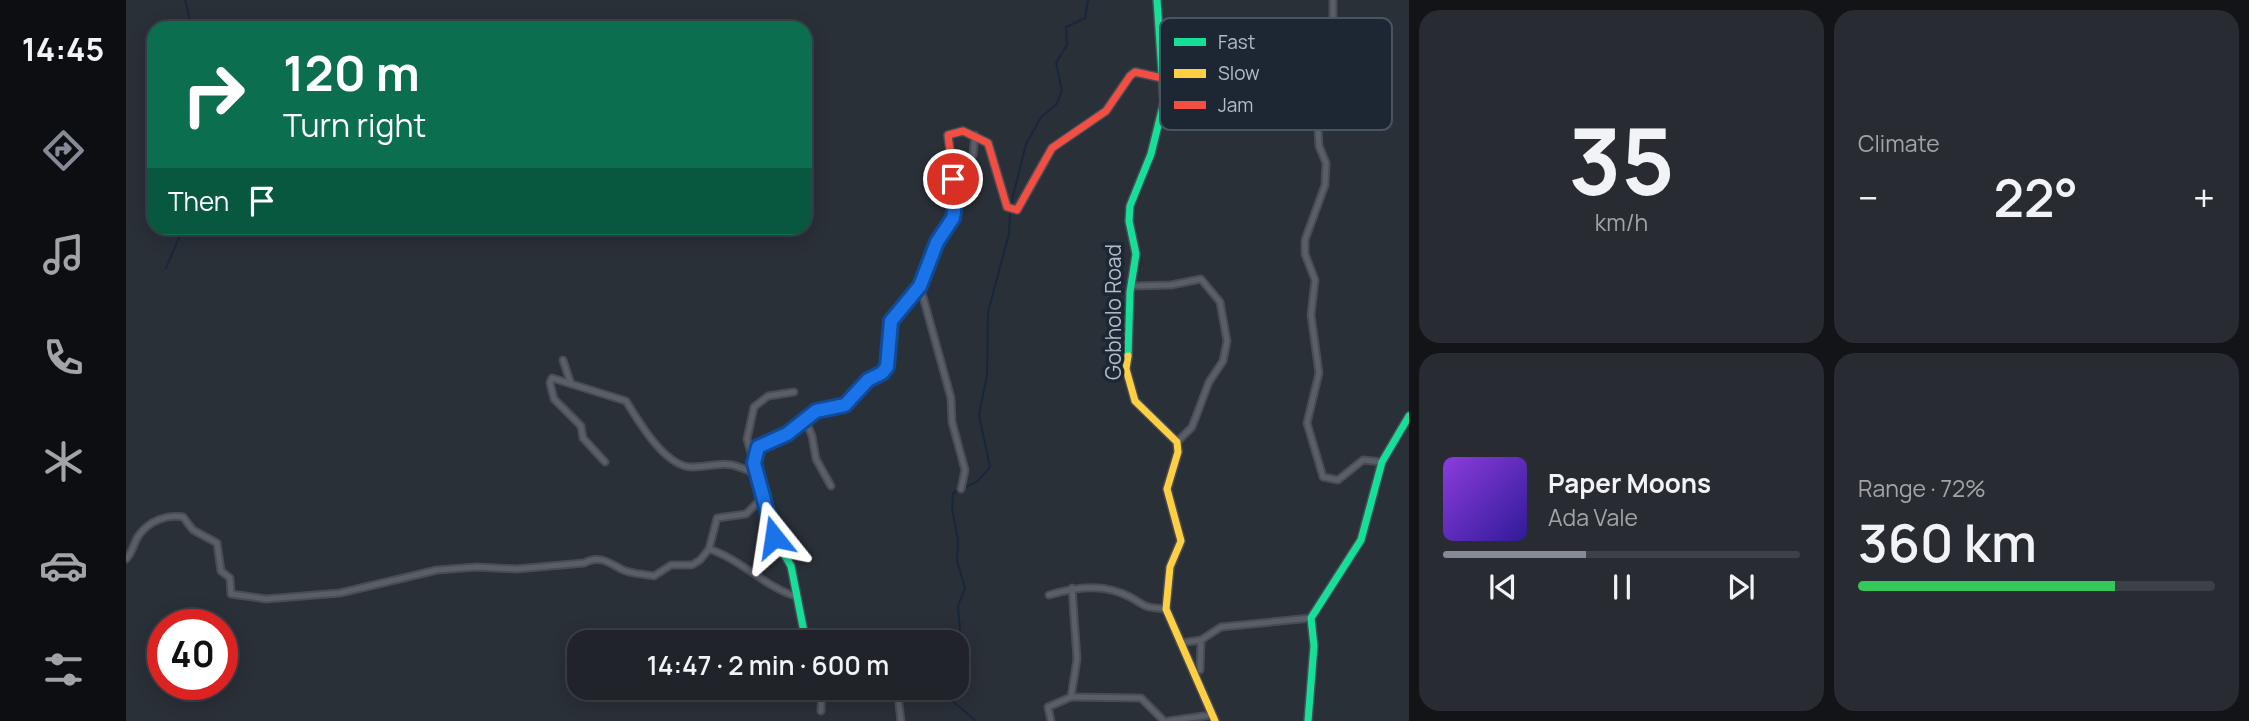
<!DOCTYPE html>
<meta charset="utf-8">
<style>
:root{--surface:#20242a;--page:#282c32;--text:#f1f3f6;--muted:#a2a4a8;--line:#3d4147;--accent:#848b96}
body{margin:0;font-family:Manrope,sans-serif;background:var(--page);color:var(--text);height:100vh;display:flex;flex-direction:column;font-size:26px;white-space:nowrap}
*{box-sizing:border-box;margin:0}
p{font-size:23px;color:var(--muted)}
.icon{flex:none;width:38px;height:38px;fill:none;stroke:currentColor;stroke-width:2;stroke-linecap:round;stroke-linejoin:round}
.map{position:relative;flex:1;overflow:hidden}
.side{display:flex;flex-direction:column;gap:10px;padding:10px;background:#121417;width:840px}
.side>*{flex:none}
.top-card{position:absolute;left:21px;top:21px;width:665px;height:214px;border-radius:21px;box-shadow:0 4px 18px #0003,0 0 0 2px var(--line);background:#0b6e4f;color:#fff;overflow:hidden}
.speed{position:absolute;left:21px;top:609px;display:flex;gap:14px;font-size:35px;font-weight:700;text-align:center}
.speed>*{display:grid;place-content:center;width:91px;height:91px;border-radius:50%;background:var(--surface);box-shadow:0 4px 18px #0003,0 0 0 2px var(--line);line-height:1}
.speed .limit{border:10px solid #d22;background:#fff;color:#111}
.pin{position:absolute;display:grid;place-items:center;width:60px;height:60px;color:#fff;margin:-30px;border:4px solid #fff;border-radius:50%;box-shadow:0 2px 7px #0007}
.me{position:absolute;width:77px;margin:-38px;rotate:345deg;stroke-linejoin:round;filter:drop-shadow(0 0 5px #0008)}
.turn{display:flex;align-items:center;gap:24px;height:147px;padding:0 21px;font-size:32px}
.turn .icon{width:91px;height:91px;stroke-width:2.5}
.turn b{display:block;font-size:49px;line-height:60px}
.then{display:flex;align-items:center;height:66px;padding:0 21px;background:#0003;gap:14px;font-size:26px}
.big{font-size:52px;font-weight:600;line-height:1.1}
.side .widget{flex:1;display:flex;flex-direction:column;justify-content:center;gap:10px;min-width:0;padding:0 24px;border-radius:21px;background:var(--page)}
.side .dial{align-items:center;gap:0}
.dial b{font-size:91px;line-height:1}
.song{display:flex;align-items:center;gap:21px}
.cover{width:84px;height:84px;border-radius:10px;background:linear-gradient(135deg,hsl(270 70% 55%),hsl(250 70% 35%))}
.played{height:7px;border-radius:4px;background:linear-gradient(90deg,var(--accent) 40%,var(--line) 40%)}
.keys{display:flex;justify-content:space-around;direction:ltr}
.heat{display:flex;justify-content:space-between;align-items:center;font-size:38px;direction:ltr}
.charge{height:10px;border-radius:5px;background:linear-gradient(90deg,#34c759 72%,var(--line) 0)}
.side .tiles{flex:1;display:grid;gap:10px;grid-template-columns:repeat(2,1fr)}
.trip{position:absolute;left:441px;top:630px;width:402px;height:70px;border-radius:21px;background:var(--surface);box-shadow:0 4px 18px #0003,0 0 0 2px var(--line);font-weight:600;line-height:70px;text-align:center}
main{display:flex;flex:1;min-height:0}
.dock{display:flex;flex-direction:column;width:126px;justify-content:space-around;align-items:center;background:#0d0e11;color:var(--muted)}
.dock .icon{width:49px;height:49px}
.dock .active{color:var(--accent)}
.dock b{font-size:32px;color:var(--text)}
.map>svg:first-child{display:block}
</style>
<main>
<nav class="dock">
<b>14:45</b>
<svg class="icon active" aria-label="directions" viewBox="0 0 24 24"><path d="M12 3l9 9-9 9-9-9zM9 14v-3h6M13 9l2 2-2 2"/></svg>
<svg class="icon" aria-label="music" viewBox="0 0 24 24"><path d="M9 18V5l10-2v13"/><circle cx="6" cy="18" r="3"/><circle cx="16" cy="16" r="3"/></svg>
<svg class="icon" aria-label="phone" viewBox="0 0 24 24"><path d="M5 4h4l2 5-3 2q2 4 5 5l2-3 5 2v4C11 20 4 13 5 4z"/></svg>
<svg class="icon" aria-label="climate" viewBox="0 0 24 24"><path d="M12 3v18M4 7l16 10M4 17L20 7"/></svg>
<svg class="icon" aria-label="car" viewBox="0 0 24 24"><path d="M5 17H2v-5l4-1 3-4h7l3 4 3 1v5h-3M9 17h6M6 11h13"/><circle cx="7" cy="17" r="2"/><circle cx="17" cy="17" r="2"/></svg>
<svg class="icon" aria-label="filters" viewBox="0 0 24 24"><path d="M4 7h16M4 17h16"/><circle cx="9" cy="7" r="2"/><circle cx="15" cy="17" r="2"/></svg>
</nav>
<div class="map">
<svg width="1283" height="721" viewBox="0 0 1283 721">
<rect width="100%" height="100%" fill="#2a3038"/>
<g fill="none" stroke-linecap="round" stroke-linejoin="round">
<g stroke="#19273c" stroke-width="2">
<path d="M59 0 66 28"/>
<path d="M885 204 900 144 915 117 930 105 936 91 930 63 941 45 940 27 959 18 962 0"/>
<path d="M40 268 57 228"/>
<path d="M826 642 834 631 832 606 839 588 831 561 832 540 826 509 827 493 852 481 864 467 853 415 861 375 862 312 883 234 884 213"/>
<path d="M811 688 850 721"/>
</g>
<defs>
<g id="street">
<path d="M1207 0V60L1197 90 1192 129 1193 146 1200 163 1199 185 1179 240V254L1189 280 1185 315 1193 373 1181 423 1197 477 1212 480 1237 460 1256 462"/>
<path d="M847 155 849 135"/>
<path d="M794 286 825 398 826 422 839 470 835 489"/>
<path d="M1005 286 1045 285 1075 279 1094 302 1101 341 1097 361 1083 382 1066 427 1051 442"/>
<path d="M437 360 445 384"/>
<path d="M679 419 686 436 690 459 705 486"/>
<path d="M479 462 457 438 455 426 428 399 424 383 426 378 500 401C513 422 540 469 568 467 602 465 596 459 631 474"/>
<path d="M628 463 621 439 628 407 642 396 668 392"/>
<path d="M583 549C614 559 638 586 669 596"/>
<path d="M0 559C7 553 7 543 13 535 23 521 41 514 57 517L67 530 91 543 95 571 104 578 105 594 140 599 214 593 311 570 351 567 390 569 458 563C473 555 482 562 495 569 504 574 518 574 528 576L545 565H566L574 560 583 549 591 518 620 514 636 498"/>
<path d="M923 595C950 587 978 583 1004 597 1022 607 1016 607 1040 609"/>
<path d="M1054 643 1075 640 1095 627 1185 618"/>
<path d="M1074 670 1075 640"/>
<path d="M771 688 775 721"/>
<path d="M945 697 1015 698 1038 721"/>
<path d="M695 711 696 688"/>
<path d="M925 721 922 707 945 697 951 659 946 588"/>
<path d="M1042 721 1085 715"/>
</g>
<g id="fast">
<path d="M1002 356 1004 292 1010 254 1003 221 1004 206 1025 154 1038 102 1031 0"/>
<path d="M680 642 665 566 648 537 628 463 637 444 661 434 690 411 719 405 742 380 761 367 765 321 794 286 813 239"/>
<path d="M1182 721 1188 646 1185 618 1235 540 1256 462 1283 416"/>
</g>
<path id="slow" d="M1002 356 1000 369 1009 401 1051 442 1052 452 1041 489 1055 541 1044 567 1040 609 1089 721"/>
<path id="jam" d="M813 239C838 201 827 178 822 135L837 131 862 143 881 207 891 210 926 148 980 111 1004 76 1009 72 1036 78"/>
</defs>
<use href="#street" stroke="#484c55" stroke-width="9"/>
<use href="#fast" stroke="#484c55" stroke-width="10"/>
<use href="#slow" stroke="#484c55" stroke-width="10"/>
<use href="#jam" stroke="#484c55" stroke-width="10"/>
<use href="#street" stroke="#5a5e66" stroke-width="5"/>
<use href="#fast" stroke="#16e098" stroke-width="7"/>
<use href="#slow" stroke="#ffcf43" stroke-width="7"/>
<use href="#jam" stroke="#f24e42" stroke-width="7"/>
</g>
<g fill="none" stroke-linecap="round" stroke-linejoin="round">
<defs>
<path id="route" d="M648 537 628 463 632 447 661 434 690 411 719 405 742 380 756 373 761 367 765 321 794 286 811 242 827 218 830 198 827 179"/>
</defs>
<use href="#route" stroke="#114b97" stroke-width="18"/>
<use href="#route" stroke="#1a73e8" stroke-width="12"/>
</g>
<g text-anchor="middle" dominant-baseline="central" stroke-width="7" stroke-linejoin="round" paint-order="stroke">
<g font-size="21" fill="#b4bcc9" stroke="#1d2633">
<text transform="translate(987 312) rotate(-90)">Gobholo Road</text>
</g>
</g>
<rect x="1034" y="18" width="232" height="112" rx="10" fill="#1d2633" stroke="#4a5360" stroke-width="2"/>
<rect x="1048" y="38" width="32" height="8" fill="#16e098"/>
<rect x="1048" y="69" width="32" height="9" fill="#ffcf43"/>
<rect x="1048" y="101" width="32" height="8" fill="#f24e42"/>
<g font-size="19" fill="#b4bcc9">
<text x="1092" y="49">Fast</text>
<text x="1092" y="80">Slow</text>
<text x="1092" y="112">Jam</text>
</g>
</svg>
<div class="speed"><div class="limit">40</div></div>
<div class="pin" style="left:827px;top:179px;background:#d93025"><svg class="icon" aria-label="arrive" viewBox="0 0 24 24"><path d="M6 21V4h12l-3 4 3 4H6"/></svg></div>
<svg class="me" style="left:648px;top:537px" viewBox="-20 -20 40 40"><path d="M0-17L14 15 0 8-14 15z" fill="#1a73e8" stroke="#fff" stroke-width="4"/></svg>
<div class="trip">14:47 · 2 min · 600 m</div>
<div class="top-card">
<div class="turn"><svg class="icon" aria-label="right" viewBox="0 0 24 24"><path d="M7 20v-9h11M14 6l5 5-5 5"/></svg><div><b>120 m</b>Turn right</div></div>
<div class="then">Then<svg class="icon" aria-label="arrive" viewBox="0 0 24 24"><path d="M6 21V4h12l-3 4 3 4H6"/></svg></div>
</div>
</div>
<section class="side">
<div class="tiles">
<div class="widget dial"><b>35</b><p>km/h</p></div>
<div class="widget"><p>Climate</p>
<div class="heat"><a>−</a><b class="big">22°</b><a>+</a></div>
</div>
<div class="widget">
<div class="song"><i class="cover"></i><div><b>Paper Moons</b><p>Ada Vale</p></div></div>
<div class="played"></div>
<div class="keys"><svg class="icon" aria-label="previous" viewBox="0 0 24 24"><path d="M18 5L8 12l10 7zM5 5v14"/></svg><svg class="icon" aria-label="pause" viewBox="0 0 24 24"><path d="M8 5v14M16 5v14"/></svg><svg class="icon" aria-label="next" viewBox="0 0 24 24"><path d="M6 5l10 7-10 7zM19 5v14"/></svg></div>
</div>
<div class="widget"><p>Range · 72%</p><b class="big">360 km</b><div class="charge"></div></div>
</div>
</section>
</main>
